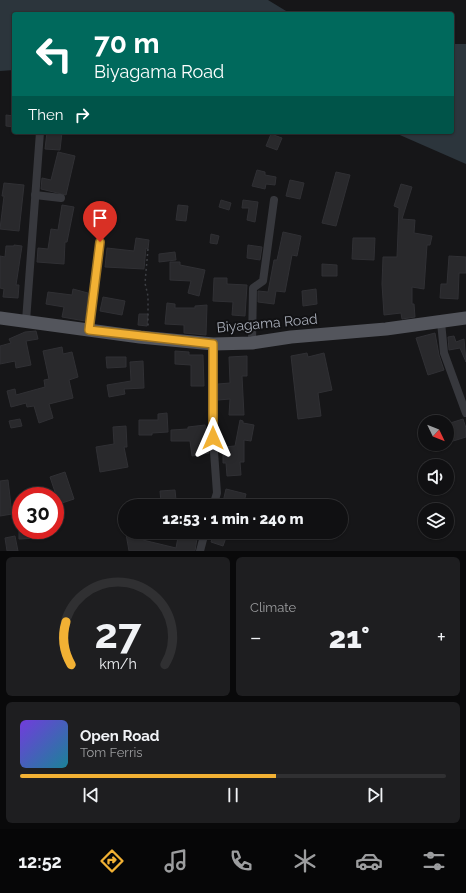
<!DOCTYPE html>
<meta charset="utf-8">
<style>
:root{--surface:#101012;--page:#1e1e20;--text:#f1f3f6;--muted:#9c9d9f;--line:#303032;--accent:#f2b134}
body{margin:0;font-family:Raleway,sans-serif;background:var(--page);color:var(--text);height:100vh;display:flex;flex-direction:column;font-size:15px;white-space:nowrap}
*{box-sizing:border-box;margin:0}
p{font-size:13px;color:var(--muted)}
.icon{flex:none;width:22px;height:22px;fill:none;stroke:currentColor;stroke-width:2;stroke-linecap:round;stroke-linejoin:round}
.map{position:relative;height:551px;overflow:hidden}
.sheet{display:flex;flex-direction:column;gap:6px;padding:6px;background:#09090a;flex:1}
.sheet>*{flex:none}
.top-card{position:absolute;left:12px;top:12px;width:442px;height:122px;border-radius:4px;box-shadow:0 1px 3px #0004,0 0 0 1px var(--line);background:#00695c;color:#fff;overflow:hidden}
.needle{width:26px;rotate:133deg}
.buttons{position:absolute;left:418px;top:415px;display:grid;gap:8px}
.buttons a{display:grid;place-items:center;width:36px;height:36px;border-radius:50%;background:var(--surface);box-shadow:0 1px 3px #0004,0 0 0 1px var(--line);font-size:20px}
.speed{position:absolute;left:12px;top:487px;display:flex;gap:8px;font-size:20px;font-weight:700;text-align:center}
.speed>*{display:grid;place-content:center;width:52px;height:52px;border-radius:50%;background:var(--surface);box-shadow:0 1px 3px #0004,0 0 0 1px var(--line);line-height:1}
.speed .limit{border:6px solid #d22;background:#fff;color:#111}
.pin{position:absolute;display:grid;place-items:center;width:34px;height:34px;color:#fff;margin:-41px -17px;border-radius:50% 50% 50% 0;rotate:-45deg;box-shadow:0 0 4px #0007}
.pin .icon{rotate:45deg}
.me{position:absolute;width:44px;margin:-22px;rotate:0deg;stroke-linejoin:round;filter:drop-shadow(0 0 3px #0008)}
.turn{display:flex;align-items:center;gap:14px;height:84px;padding:0 16px;font-size:18px}
.turn .icon{width:52px;height:52px;stroke-width:2.5}
.turn b{display:block;font-size:28px;line-height:34px}
.then{display:flex;align-items:center;height:38px;padding:0 16px;background:#0003;gap:8px;font-size:15px}
.big{font-size:30px;font-weight:800;line-height:1.1}
.sheet .widget{flex:1;display:flex;flex-direction:column;justify-content:center;gap:6px;min-width:0;padding:0 14px;border-radius:6px;background:var(--page)}
.sheet .dial{align-items:center;gap:0}
.dial svg{height:104px;overflow:visible;fill:none;stroke:var(--line);stroke-width:7;stroke-linecap:round;text-anchor:middle}
.dial text{fill:var(--text);stroke:none}
.song{display:flex;align-items:center;gap:12px}
.cover{width:48px;height:48px;border-radius:6px;background:linear-gradient(135deg,hsl(260 70% 55%),hsl(190 70% 35%))}
.played{height:4px;border-radius:2px;background:linear-gradient(90deg,var(--accent) 60%,var(--line) 60%)}
.keys{display:flex;justify-content:space-around;direction:ltr}
.heat{display:flex;justify-content:space-between;align-items:center;font-size:22px;direction:ltr}
.sheet .tiles{flex:1;display:grid;gap:6px;grid-template-columns:1fr 1fr}
.widget:last-child{grid-column:span 2}
.trip{position:absolute;left:118px;top:499px;width:230px;height:40px;border-radius:20px;background:var(--surface);box-shadow:0 1px 3px #0004,0 0 0 1px var(--line);font-weight:800;line-height:40px;text-align:center}
.tab-bar{display:flex;height:64px;justify-content:space-around;align-items:center;background:#060607;color:var(--muted)}
.tab-bar .icon{width:28px;height:28px}
.tab-bar .on{color:var(--accent)}
.tab-bar b{font-size:18px;color:var(--text)}
.map>svg:first-child{display:block}
</style>
<div class="map">
<svg width="466" height="551" viewBox="0 0 466 551">
<rect width="100%" height="100%" fill="#161618"/>
<g fill="#2c353c">
<path d="M0 0H268L291 14H14V70L0 71Z"/>
<path d="M452 44H466V164L393 132H452Z"/>
</g>
<g fill="#29292c" stroke="#303034">
<path d="M6 115 14 116V127L6 126Z"/>
<path d="M47 132H62L60 150 45 149Z"/>
<path d="M271 134 282 138 277 150 266 146Z"/>
<path d="M58 152 75 156 66 195 41 189 42 178 51 180Z"/>
<path d="M257 170 265 172V175L276 177 275 185 266 184 265 189 252 186Z"/>
<path d="M336 172 350 175 336 226 322 223Z"/>
<path d="M290 180 304 183 300 199 286 196Z"/>
<path d="M4 183 24 185 19 231 0 229 4 196H2Z"/>
<path d="M401 184 412 187 402 219 415 220 414 233 432 236 430 245H427L424 289 412 287V304H414L415 317 402 319 401 313 384 315 382 284 383 257H397L399 208 394 206Z"/>
<path d="M221 200 231 203 229 210 219 207Z"/>
<path d="M243 200 258 202 255 222 247 220 249 208H242Z"/>
<path d="M62 205 74 207 67 242H65L64 264 37 262 38 248 48 249 51 229 58 230Z"/>
<path d="M178 205 188 206 186 221 176 220Z"/>
<path d="M112 206 113 218 93 220 92 208Z"/>
<path d="M283 232 301 236 297 256 292 255 285 292 276 291 274 304 258 302V291L268 292 274 260H277Z"/>
<path d="M211 234 219 236 217 244 210 243Z"/>
<path d="M136 238 149 240 148 249 146 248 144 269 105 267 107 248 134 251Z"/>
<path d="M353 238H375L374 260 352 259Z"/>
<path d="M14 245 22 246 16 285H19L18 298 3 297 4 289 0 288V256L5 257 6 246H14Z"/>
<path d="M248 245 262 247 260 260 247 258Z"/>
<path d="M175 252 176 260 159 262V254Z"/>
<path d="M449 256 466 257V273H459L458 299 440 298 441 284H447Z"/>
<path d="M170 262H180V265L205 270 199 296 188 293 191 281 170 280Z"/>
<path d="M322 264 337 265V276H322Z"/>
<path d="M214 278H227V284L247 285 245 316 232 315 233 302 213 301Z"/>
<path d="M73 289 88 293 85 321 62 317 64 307 46 304 48 292 72 295Z"/>
<path d="M316 289 317 304 303 306 302 291Z"/>
<path d="M103 297 125 301 122 315 100 311Z"/>
<path d="M167 303 175 304V308H195V306L207 305 206 335 184 333V325L165 324Z"/>
<path d="M139 314H148L147 326 138 325Z"/>
<path d="M36 331 38 339 26 341 31 365 16 368 15 361 0 364V346L11 343 9 339 25 332Z"/>
<path d="M435 333 439 355 444 370 428 375 416 338Z"/>
<path d="M454 336 456 342 464 339 466 362 460 348 449 350 448 337Z"/>
<path d="M62 347 63 354 72 352 78 377 69 380 73 398 49 404 53 418 39 423 34 406 27 407 26 403 11 407 7 391 15 389 16 395 45 387 44 380 49 379 43 351Z"/>
<path d="M175 351 189 352V355H203L204 386H191V365L175 364Z"/>
<path d="M307 353 308 357 324 353 332 390 318 393 321 416 298 419 291 356Z"/>
<path d="M247 356V376H242L244 415H229L230 399 218 400V384L230 383 229 357Z"/>
<path d="M106 357H126V367L107 368Z"/>
<path d="M143 361 144 388 124 389 125 394 109 397 107 385 131 381 130 362Z"/>
<path d="M167 413 168 432 152 433V435H139V420H158V414Z"/>
<path d="M20 419 22 426 11 428 9 421Z"/>
<path d="M463 419 466 428V437L450 442 447 434V424Z"/>
<path d="M240 420 243 421V423L254 425 251 441 244 440V462H240L241 475 227 476 226 463H223V447L235 446Z"/>
<path d="M205 425 209 453 192 456 190 441H171V430L188 429V427Z"/>
<path d="M126 426 127 447H124L128 467 100 472 96 447 114 444 113 427Z"/>
<path d="M65 472 74 499 59 504 50 477Z"/>
<path d="M8 480 12 514 0 516V481Z"/>
<path d="M226 489 246 494 243 506H222Z"/>
<path d="M175 490 176 500 161 502 160 491Z"/>
<path d="M19 530H38V538L19 539Z"/>
<path d="M135 532H142L143 540 176 548 179 532H198L195 551H129L126 534Z"/>
<path d="M214 532H228L223 546 211 542Z"/>
<path d="M15 536 18 551H7L5 538Z"/>
</g>
<g fill="none" stroke-linecap="round" stroke-linejoin="round">
<path stroke="#3d3f44" stroke-width="1.5" stroke-dasharray="2 3" stroke-linecap="butt" d="M148 249 145 283 148 296V327"/>
<g stroke="#37383d" stroke-width="8">
<path d="M35 195 61 198"/>
<path d="M26 321 40 132"/>
<path d="M441 322 444 353 466 413"/>
<path d="M89 330 100 242"/>
<path d="M252 343 253 288 263 281 274 200"/>
<path d="M213 506 217 493 213 438V344"/>
<path d="M200 551 205 532"/>
</g>
<path stroke="#53555c" stroke-width="13" d="M0 318 140 337 213 344 252 343 291 337 386 329 466 318"/>
</g>
<g fill="none" stroke-linecap="round" stroke-linejoin="round">
<defs>
<path id="route" d="M100 242 89 330 213 344V438"/>
</defs>
<use href="#route" stroke="#9d7322" stroke-width="10"/>
<use href="#route" stroke="#f2b134" stroke-width="7"/>
</g>
<g text-anchor="middle" dominant-baseline="central" stroke-width="4" stroke-linejoin="round" paint-order="stroke">
<g font-size="14" fill="#a8adb8" stroke="#111113">
<text transform="translate(267 323) rotate(-5)">Biyagama Road</text>
</g>
</g>
</svg>
<div class="buttons">
<a><svg class="needle" viewBox="-14 -14 28 28"><path d="M0-13l5 13h-10z" fill="#e53935"/><path d="M0 13l5-13h-10z" fill="#9c9d9f"/></svg></a>
<a><svg class="icon" aria-label="sound" viewBox="0 0 24 24"><path d="M4 9h4l5-4v14l-5-4H4zM17 9q2 3 0 6"/></svg></a>
<a><svg class="icon" aria-label="layers" viewBox="0 0 24 24"><path d="M12 4l9 5-9 5-9-5zM3 14l9 5 9-5"/></svg></a>
</div>
<div class="speed"><div class="limit">30</div></div>
<div class="pin" style="left:100px;top:242px;background:#d93025"><svg class="icon" aria-label="arrive" viewBox="0 0 24 24"><path d="M6 21V4h12l-3 4 3 4H6"/></svg></div>
<svg class="me" style="left:213px;top:438px" viewBox="-20 -20 40 40"><path d="M0-17L14 15 0 8-14 15z" fill="#f2b134" stroke="#fff" stroke-width="4"/></svg>
<div class="trip">12:53 · 1 min · 240 m</div>
<div class="top-card">
<div class="turn"><svg class="icon" aria-label="left" viewBox="0 0 24 24"><path d="M17 20v-9H6M10 6l-5 5 5 5"/></svg><div><b>70 m</b>Biyagama Road</div></div>
<div class="then">Then<svg class="icon" aria-label="right" viewBox="0 0 24 24"><path d="M7 20v-9h11M14 6l5 5-5 5"/></svg></div>
</div>
</div>
<section class="sheet">
<div class="tiles">
<div class="widget dial"><svg viewBox="0 0 100 80">
<path d="M14 69A42 42 0 1 1 86 69"/>
<path d="M14 69A42 42 0 0 1 10 36" stroke="#f2b134"/>
<text x="50" y="56" font-size="32" font-weight="700">27</text>
<text x="50" y="72" font-size="11">km/h</text>
</svg></div>
<div class="widget"><p>Climate</p>
<div class="heat"><a>−</a><b class="big">21°</b><a>+</a></div>
</div>
<div class="widget">
<div class="song"><i class="cover"></i><div><b>Open Road</b><p>Tom Ferris</p></div></div>
<div class="played"></div>
<div class="keys"><svg class="icon" aria-label="previous" viewBox="0 0 24 24"><path d="M18 5L8 12l10 7zM5 5v14"/></svg><svg class="icon" aria-label="pause" viewBox="0 0 24 24"><path d="M8 5v14M16 5v14"/></svg><svg class="icon" aria-label="next" viewBox="0 0 24 24"><path d="M6 5l10 7-10 7zM19 5v14"/></svg></div>
</div>
</div>
</section>
<nav class="tab-bar">
<b>12:52</b>
<svg class="icon on" aria-label="directions" viewBox="0 0 24 24"><path d="M12 3l9 9-9 9-9-9zM9 14v-3h6M13 9l2 2-2 2"/></svg>
<svg class="icon" aria-label="music" viewBox="0 0 24 24"><path d="M9 18V5l10-2v13"/><circle cx="6" cy="18" r="3"/><circle cx="16" cy="16" r="3"/></svg>
<svg class="icon" aria-label="phone" viewBox="0 0 24 24"><path d="M5 4h4l2 5-3 2q2 4 5 5l2-3 5 2v4C11 20 4 13 5 4z"/></svg>
<svg class="icon" aria-label="climate" viewBox="0 0 24 24"><path d="M12 3v18M4 7l16 10M4 17L20 7"/></svg>
<svg class="icon" aria-label="car" viewBox="0 0 24 24"><path d="M5 17H2v-5l4-1 3-4h7l3 4 3 1v5h-3M9 17h6M6 11h13"/><circle cx="7" cy="17" r="2"/><circle cx="17" cy="17" r="2"/></svg>
<svg class="icon" aria-label="filters" viewBox="0 0 24 24"><path d="M4 7h16M4 17h16"/><circle cx="9" cy="7" r="2"/><circle cx="15" cy="17" r="2"/></svg>
</nav>
